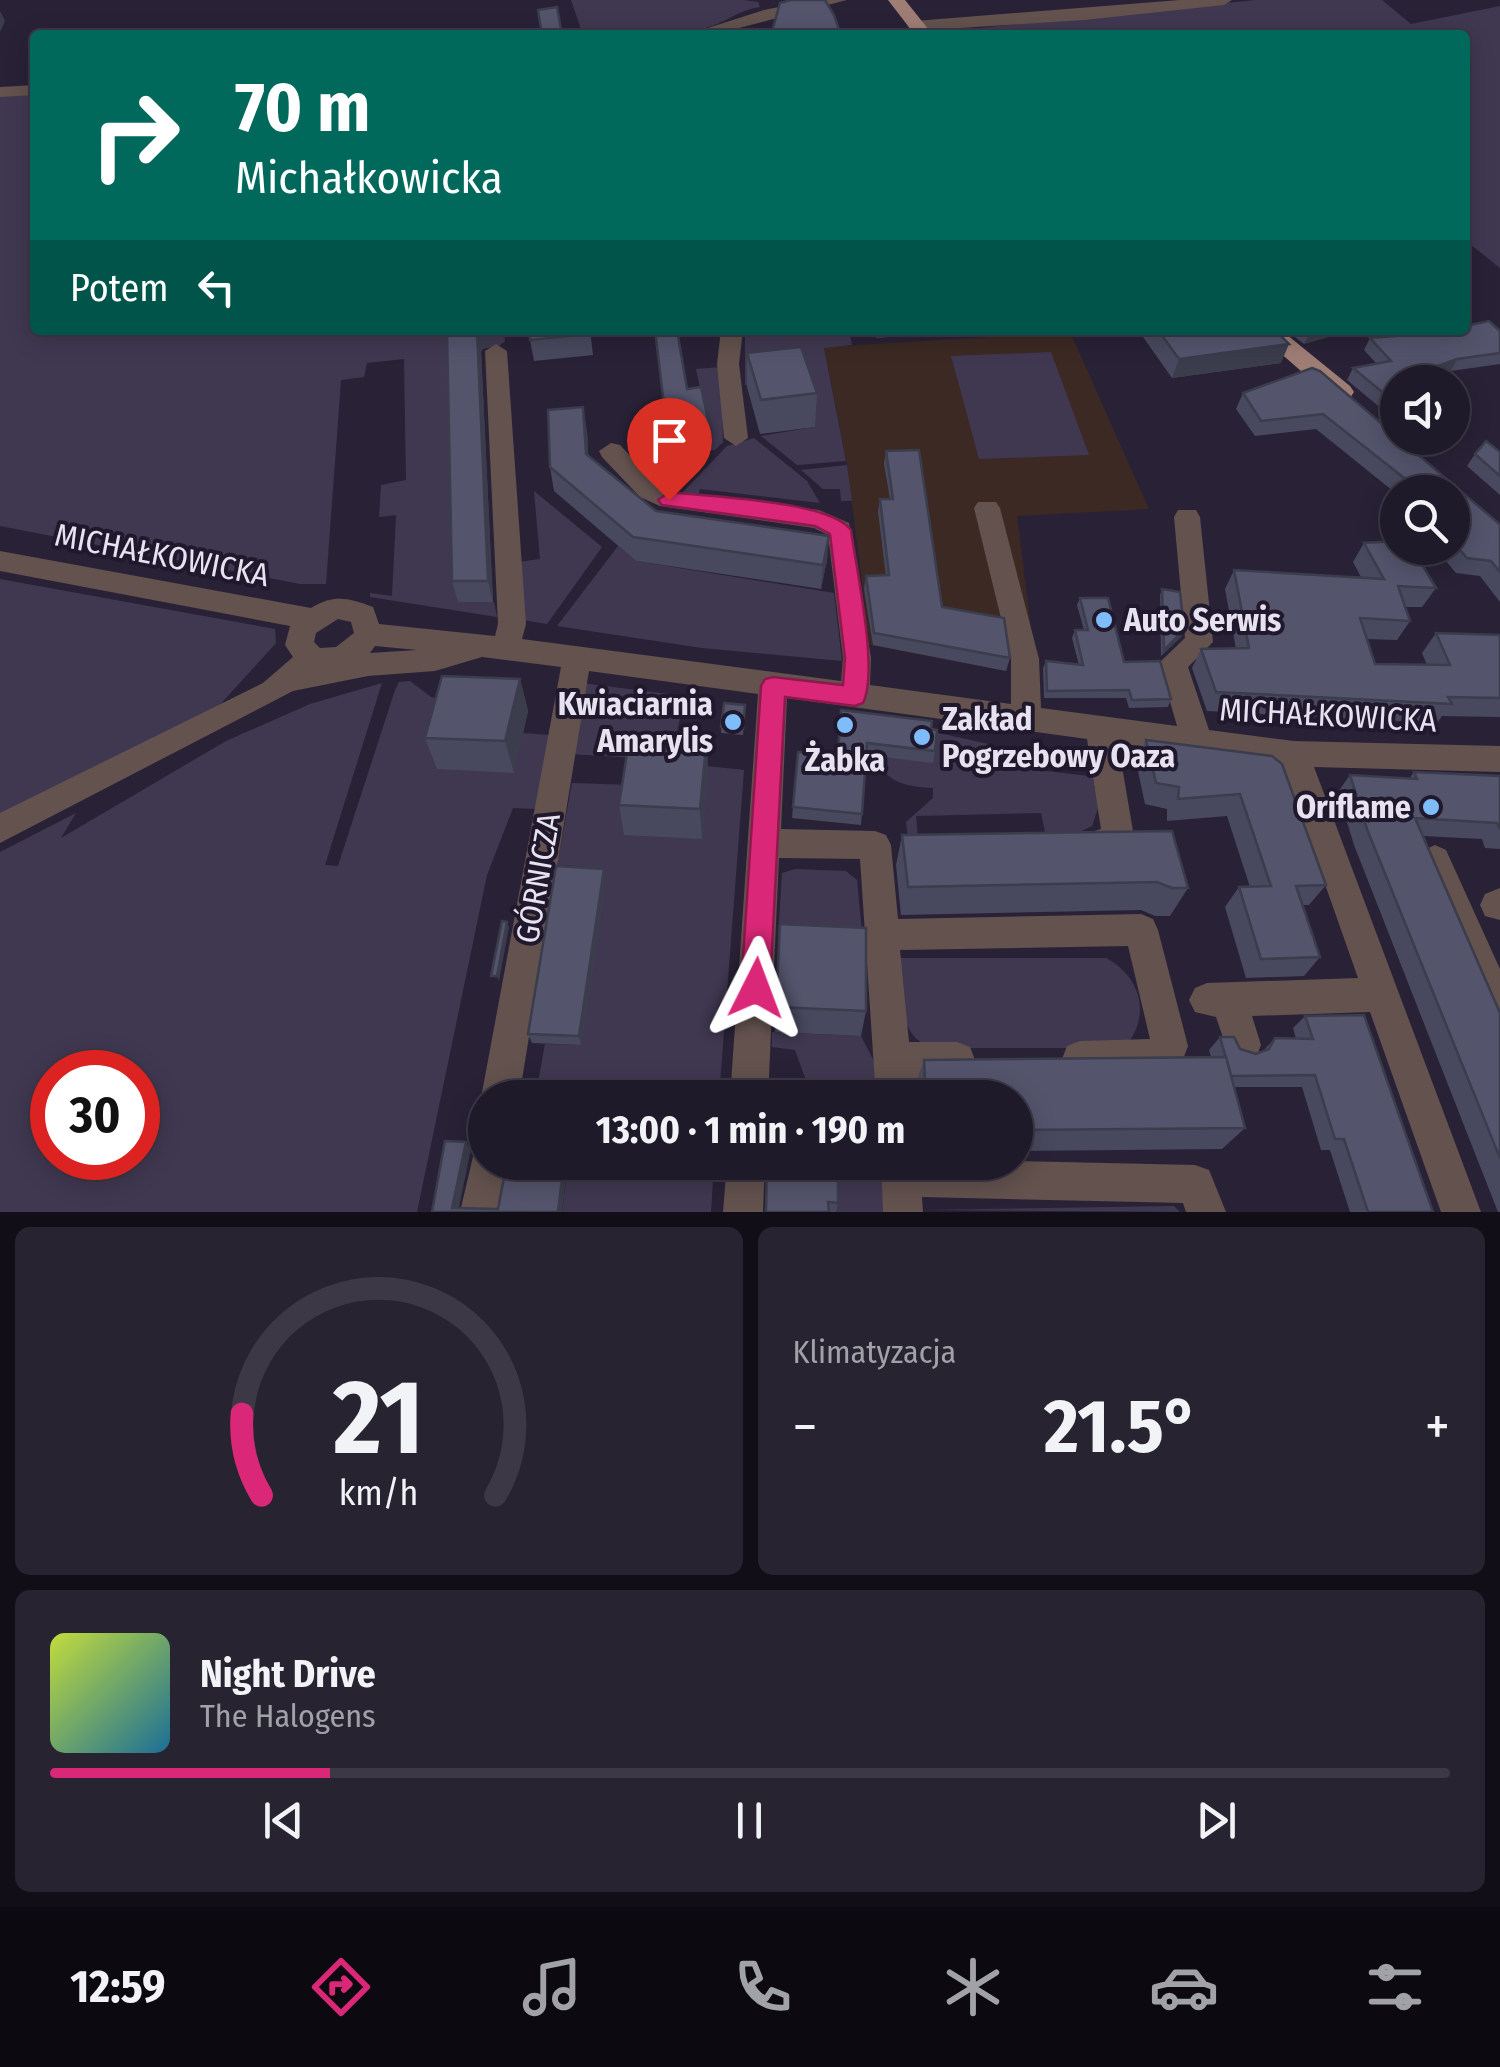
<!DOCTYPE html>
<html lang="pl">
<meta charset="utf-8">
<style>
:root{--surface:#1f1a29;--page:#272331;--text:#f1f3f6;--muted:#a1a1a8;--line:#3c3846;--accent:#db2777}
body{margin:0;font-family:"Fira Sans Condensed",sans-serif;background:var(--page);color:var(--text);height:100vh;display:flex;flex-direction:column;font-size:38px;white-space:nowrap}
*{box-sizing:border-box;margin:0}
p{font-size:32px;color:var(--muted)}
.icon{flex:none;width:55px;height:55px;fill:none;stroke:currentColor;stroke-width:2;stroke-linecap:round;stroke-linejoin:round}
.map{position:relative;height:1212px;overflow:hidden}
.details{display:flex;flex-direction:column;gap:15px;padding:15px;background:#110e17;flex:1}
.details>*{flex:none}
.top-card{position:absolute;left:30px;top:30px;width:1440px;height:305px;border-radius:10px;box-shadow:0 5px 25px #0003,0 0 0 2px var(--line);background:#00695c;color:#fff;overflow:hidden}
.controls{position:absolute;left:1380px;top:365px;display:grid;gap:20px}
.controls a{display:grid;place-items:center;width:90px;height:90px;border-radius:50%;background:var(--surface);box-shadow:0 5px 25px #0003,0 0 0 2px var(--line);font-size:50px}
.speed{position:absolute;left:30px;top:1050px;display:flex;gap:20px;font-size:50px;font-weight:700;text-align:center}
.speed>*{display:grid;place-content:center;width:130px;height:130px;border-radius:50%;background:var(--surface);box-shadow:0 5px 25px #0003,0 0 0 2px var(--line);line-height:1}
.speed .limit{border:15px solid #d22;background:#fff;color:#111}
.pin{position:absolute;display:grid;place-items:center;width:85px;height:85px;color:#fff;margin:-102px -42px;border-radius:50% 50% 50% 0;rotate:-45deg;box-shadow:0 0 10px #0007}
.pin .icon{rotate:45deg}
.me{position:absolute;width:110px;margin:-55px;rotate:3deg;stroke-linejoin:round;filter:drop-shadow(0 0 8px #0008)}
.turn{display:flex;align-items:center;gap:35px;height:210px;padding:0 40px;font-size:45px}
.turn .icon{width:130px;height:130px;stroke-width:2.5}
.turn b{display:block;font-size:70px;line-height:85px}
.then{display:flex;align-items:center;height:95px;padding:0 40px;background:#0003;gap:20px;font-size:38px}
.big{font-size:75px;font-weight:700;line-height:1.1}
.details .card{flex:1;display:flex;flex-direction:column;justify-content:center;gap:15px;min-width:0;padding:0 35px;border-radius:15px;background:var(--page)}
.details .dial{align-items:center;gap:0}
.dial svg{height:260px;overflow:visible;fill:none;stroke:var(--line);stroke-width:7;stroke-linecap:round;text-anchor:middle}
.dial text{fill:var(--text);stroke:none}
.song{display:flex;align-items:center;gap:30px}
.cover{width:120px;height:120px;border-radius:15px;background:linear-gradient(135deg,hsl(70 70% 55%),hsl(200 70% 35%))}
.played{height:10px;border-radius:5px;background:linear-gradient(90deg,var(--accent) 20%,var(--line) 20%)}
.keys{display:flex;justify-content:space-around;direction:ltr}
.heat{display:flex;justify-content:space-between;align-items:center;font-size:55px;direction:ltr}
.details .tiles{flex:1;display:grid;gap:15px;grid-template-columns:1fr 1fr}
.card:last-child{grid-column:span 2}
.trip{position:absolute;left:468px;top:1080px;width:565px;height:100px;border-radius:50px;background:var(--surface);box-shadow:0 5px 25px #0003,0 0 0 2px var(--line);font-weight:700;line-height:100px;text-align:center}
.tabs{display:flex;height:160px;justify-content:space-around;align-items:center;background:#0c0a10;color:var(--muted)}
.tabs .icon{width:70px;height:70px}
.tabs .current{color:var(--accent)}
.tabs b{font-size:45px;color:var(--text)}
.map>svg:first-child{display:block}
</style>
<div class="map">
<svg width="1500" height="1212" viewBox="0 0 1500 1212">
<rect width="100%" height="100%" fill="#292237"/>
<path fill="#3c2924" d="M1070 332 1149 509 1017 516 1035 660 1009 658 1006 671 870 645 847 464 824 347Z"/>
<g fill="#403851" fill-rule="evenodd">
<path d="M571 0H743L758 2 760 7C738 10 724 24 702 29 663 37 623 35 583 35Z"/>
<path d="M1256 0H1382L1411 24 1500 6V268L1465 240V35L939 32Z"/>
<path d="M35 94V330H504L505 341 499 346 453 354 459 602H494L497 617 370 597V593L392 596 396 515 379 517 381 485 406 480 404 359 367 363 364 377 341 380 326 584H300L0 526V96Z"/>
<path d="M745 330H849L852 345 824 348 846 461 797 465 761 436 814 427 774 381 745 385Z"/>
<path d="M1051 352 1089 455 979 459 951 356Z"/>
<path d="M721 367 723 442 715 450 707 451 704 436 710 435 696 369Z"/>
<path d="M754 438 807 481 820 503 700 489 697 500 678 497 727 446Z"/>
<path d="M703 455 708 458 679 488 647 461Z"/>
<path d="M847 465 852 501H841L840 489H823L801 470Z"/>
<path d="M534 491 602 547 547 624 523 620 519 562 540 559Z"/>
<path d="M618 546 636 561 834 593 842 661 702 648 557 626Z"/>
<path d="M0 579 275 629 276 643 216 709 0 817Z"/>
<path d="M410 681 431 697 456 702 514 773 523 733 550 735 537 809 513 808 487 875 417 1212H0V852L76 813 61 838 226 741 310 704 382 683 325 865 338 866 395 690 399 682ZM52 1072H138V1158H52Z"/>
<path d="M582 683 684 696 672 760 568 754Z"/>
<path d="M934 732 993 745 994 765 1089 776V756L1098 808 1092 826 1073 835 1046 836 1041 813 916 816 918 838H908L906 822 933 798V788C908 787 886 783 876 758Z"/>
<path d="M707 766 744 770 719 1097H575L537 1088 545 1044 581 1045 576 866 557 865 572 783 631 785 701 839Z"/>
<path d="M795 869 846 871 857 880 863 943 778 938 782 873Z"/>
<path d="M900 958H1106C1143 978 1151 1018 1124 1048H934C895 1037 903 994 900 958Z"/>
<path d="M772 1032 861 1036 880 1073 881 1097H812L795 1050 772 1047Z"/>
<path d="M568 1163H714L711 1212H562Z"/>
<path d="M826 1163H885L888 1212H836L826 1181Z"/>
<path d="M1174 1206 1180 1212 925 1210Z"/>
</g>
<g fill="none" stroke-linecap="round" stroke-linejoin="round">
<g fill="#63524e" fill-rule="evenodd">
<path d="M814 0H847L712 35H686L764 10Z"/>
<path d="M1180 0H1232L1224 5 1084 20 915 31 907 26 915 21Z"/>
<path d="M35 85V95L0 97V87Z"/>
<path d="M500 330H537L526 337 503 335Z"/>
<path d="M721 330H743L739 364 748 438 736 446 724 438 717 364Z"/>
<path d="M496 344 507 351 526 624 522 639 841 681 843 658 828 535 814 528 660 506 640 497 602 457 599 451 611 443 620 445 658 485 673 492 819 510 849 523 871 658 870 685 1011 704V659L974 508 978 502H996L1000 508 1039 659 1041 708 1177 726 1159 663 1185 638 1174 517 1178 510H1196L1200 517 1213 642 1188 667 1209 730 1294 741 1500 746V772L1314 767 1481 1212H1441L1370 1012 1252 1016 1261 1045 1256 1058 1243 1063 1230 1058 1216 1017 1195 1012 1189 1000 1195 988 1207 983 1358 978 1283 765 1118 743 1133 831 1123 850 1089 860 1078 856 1073 846 1078 836 1101 829 1087 739 787 698 781 829 875 831 886 835 891 845 898 919 1141 914 1153 919 1158 930 1188 1046 1179 1070 1166 1075 1080 1077 1067 1072 1062 1059 1067 1046 1080 1041 1150 1039 1128 946 900 950 909 1042H957L970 1047 975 1060 970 1073 957 1078H912L914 1098H876L860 859 779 858 768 1098H730L758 694 589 671 519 1098H485V1107L481 1098 561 667 482 657 435 671 368 676 293 691 0 843V813L263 683 293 657 285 645 290 626 0 571V551L311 608C334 594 348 598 373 607L379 624 495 636 498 624 485 351ZM338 619 351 622 354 633 336 647 320 648 314 642 316 633ZM375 646 417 650 370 653Z"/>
<path d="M1435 845 1446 850 1500 969V1027L1487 1021 1419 860 1424 850Z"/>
<path d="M1500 888V920L1485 916 1480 905 1485 894Z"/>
<path d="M485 1144V1162H508L500 1212H460L475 1148Z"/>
<path d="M1015 1161 1195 1165 1209 1170 1226 1212H1186L1183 1203 922 1197 923 1212H883L881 1162Z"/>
<path d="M727 1162H765L763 1212H723Z"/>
</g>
<g fill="#9e7d75" fill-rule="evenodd">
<path d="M888 0H905L933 35H915Z"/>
<path d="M1254 330H1281L1350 386 1354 392 1350 398H1332Z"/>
</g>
</g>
<g fill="#48495e">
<path d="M590 330 593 355 534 361 530 340Z"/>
<path d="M764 330H814V331L766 336Z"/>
<path d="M874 330H919L918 335 876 338Z"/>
<path d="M1115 330H1275L1281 363 1172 378 1141 334 1120 337Z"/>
<path d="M1286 330H1346L1345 332 1304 344Z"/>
<path d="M461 331 487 345 481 351 493 602H458L452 581Z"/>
<path d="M1500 331V364L1451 371 1398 382V416L1394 419 1347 380 1353 368 1376 363 1364 350 1370 338Z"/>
<path d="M747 353 817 393 815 427 760 434 747 387Z"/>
<path d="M1312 368 1500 525V602L1480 576 1456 573 1435 548H1452V492H1398V495L1316 429 1255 436 1236 409 1243 393Z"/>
<path d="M687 389 710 429V435L705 436 707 453 651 458 647 423 666 421Z"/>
<path d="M587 431 588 456 656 511 829 536 827 560 821 589 636 561 554 491 550 467Z"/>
<path d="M886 451 942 607 1010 658 1006 671 873 645 864 589 866 576H886L878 512 880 499H890L884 464Z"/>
<path d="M1500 452V495L1467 466 1475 454Z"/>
<path d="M1364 543 1436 588 1422 607H1405L1410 621 1397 640 1366 639 1375 664 1427 665 1422 653 1436 633 1500 635V717L1442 716 1437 723 1207 711 1192 668 1201 649H1236L1225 589 1234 570 1361 577 1353 562Z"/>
<path d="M1162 589 1184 630 1181 637 1161 656 1160 595Z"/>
<path d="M1080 598 1124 662 1171 699 1168 707 1129 708 1126 698H1044L1043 668 1046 661 1079 665 1072 638 1075 630H1084L1077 605Z"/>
<path d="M520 679 528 711 514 773 437 769 425 738Z"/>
<path d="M841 710 931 729 935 751 933 763 866 755 861 825 792 818 793 807 838 755Z"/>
<path d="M745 711 743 735 721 733V727Z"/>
<path d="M1146 740 1272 756 1326 885 1309 905H1303L1320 957 1304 976 1246 978 1225 907 1239 887H1250L1227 816 1167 821V809L1145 804 1136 762Z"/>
<path d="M708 768 702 839 624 835 619 805Z"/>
<path d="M1414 772 1500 776V849L1485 848 1482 839 1423 836 1500 1013V1212H1498L1354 845 1338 792 1350 775 1409 779Z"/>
<path d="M902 835 1188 888 1170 916H1155L1141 910 901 915 896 865Z"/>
<path d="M604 869 606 880 581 1045 532 1043 528 1034Z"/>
<path d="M780 924 866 1011 861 1036 775 1032Z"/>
<path d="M1305 1016 1433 1212H1350L1330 1150H1321L1302 1087H1234L1245 1128 1222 1149 1015 1151V1098H917L916 1083 924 1060 1211 1057 1209 1050 1220 1037 1240 1049 1256 1054 1262 1052 1275 1038 1296 1039 1293 1028Z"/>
<path d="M828 1170 838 1203 836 1212H766Z"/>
</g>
<g fill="#3b3c4c">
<path d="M0 11 5 21 0 32Z"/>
<path d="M477 330H486L487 345 481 351 493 602 488 581Z"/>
<path d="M1122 330H1142L1141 334 1120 337Z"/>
<path d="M1311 330H1346L1345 332 1304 344Z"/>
<path d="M1289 344 1281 363 1172 378 1179 359Z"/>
<path d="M1457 359 1451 371 1419 382H1403L1405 378Z"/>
<path d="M583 407 587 431 590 478 586 454Z"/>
<path d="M829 536 827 560 821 589 823 565Z"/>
<path d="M1184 630 1181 637 1161 656 1164 650Z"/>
<path d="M520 679 528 711 514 773 505 741Z"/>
<path d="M707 736 708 768 702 839 700 809Z"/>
<path d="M604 869 606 880 581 1045 579 1036Z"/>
<path d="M507 922 509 927 499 981 497 976Z"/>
<path d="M466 1142 471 1149 458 1212 452 1208Z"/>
<path d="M564 1162H568L562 1212H558Z"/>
</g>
<g fill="#54556d" stroke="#3b3c4c" stroke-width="2.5">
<path d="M791 0H825L834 15 841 35H771L780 3Z"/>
<path d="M557 7 562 35H542L538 10Z"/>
<path d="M1489 321 1500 331V353L1457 359 1405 378 1410 382H1398V405L1353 368 1391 361 1370 338 1420 334 1443 330H1465V326Z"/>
<path d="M461 330H477L488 581H452L447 333 461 331Z"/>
<path d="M529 330H590V334L530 340Z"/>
<path d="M655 330H677L687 389 701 387 710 429 704 430 707 446 651 452 647 423 666 421Z"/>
<path d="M1158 330H1275L1289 344 1179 359Z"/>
<path d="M801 347 817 393 761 400 747 353Z"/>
<path d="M1312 368 1320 371 1497 522 1500 525V572L1491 561 1467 558 1452 541V492H1422L1323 414 1261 421 1243 393Z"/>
<path d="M583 407 586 454 656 511 829 536 823 565 633 537 550 467 548 410Z"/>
<path d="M1486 441 1500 452V476L1475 454Z"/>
<path d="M919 450 942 607 1004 618 1010 658 874 633 866 576 889 575 880 499H893L886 451Z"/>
<path d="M1398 541V548H1412L1436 588 1398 586 1410 621 1360 618 1375 664 1450 665 1436 633 1500 635V698L1448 697 1452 704 1216 692 1201 649 1249 648 1234 570 1384 579 1364 543Z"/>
<path d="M1162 589 1180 592 1184 630 1164 650Z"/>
<path d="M1080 598H1108L1124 662 1160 661 1171 699 1132 700 1129 690 1047 691 1046 661 1083 665 1075 630H1088Z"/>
<path d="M442 676 520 679 505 741 425 738Z"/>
<path d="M724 703 745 705 743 729 721 727Z"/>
<path d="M841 710 932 721 931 729 937 730 935 751 867 743 862 814 793 807 798 752 838 755Z"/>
<path d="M630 734 707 736 700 809 619 805Z"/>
<path d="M1146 740 1272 756 1282 764 1326 885 1296 886 1320 957 1261 959 1239 887 1271 886 1240 794 1178 799 1179 787 1156 783Z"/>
<path d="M1414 772 1500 776V829L1497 823 1415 818 1500 1013V1158L1367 829 1350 775 1417 779Z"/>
<path d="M1172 831 1188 888H1172L1157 882 908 887 902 835Z"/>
<path d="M556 866 604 869 579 1036 528 1034Z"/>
<path d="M502 921 507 922 497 976H491Z"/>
<path d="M780 924 866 928V1011L776 1007Z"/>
<path d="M1364 1015 1433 1212H1368L1344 1139H1335L1315 1075 1231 1076 1220 1037H1234L1240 1049 1256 1054 1269 1049 1275 1038 1313 1039 1305 1016Z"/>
<path d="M1226 1057 1245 1128 1015 1130V1098H926L924 1060Z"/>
<path d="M521 1080 573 1082 572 1098H513L518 1097Z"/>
<path d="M445 1141 466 1142 452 1208 498 1209 507 1162H564L558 1212H432Z"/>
<path d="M767 1162H828V1170L838 1171V1203L828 1202 829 1212H766Z"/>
</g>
<path fill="#db2777" stroke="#8e194d" stroke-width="2.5" d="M669 492C708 497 829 500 851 530 856 568 879 671 863 703L855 706 785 697 770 988 766 999 756 1003 745 999 741 988 761 686 765 679 773 677 843 685 845 658 830 534 815 526 662 505 658 500Z"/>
<g fill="#7ebdf9" stroke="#20192d" stroke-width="4">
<circle cx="1104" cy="620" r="10"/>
<circle cx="733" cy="722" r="10"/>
<circle cx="845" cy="725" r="10"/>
<circle cx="922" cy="737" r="10"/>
<circle cx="1431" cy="807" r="10"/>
</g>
<g text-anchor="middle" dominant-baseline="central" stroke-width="8" stroke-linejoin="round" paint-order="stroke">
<g font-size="32" fill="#e6e2f0" stroke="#20192d">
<text transform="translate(162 555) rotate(11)">MICHAŁKOWICKA</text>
<text transform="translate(1328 715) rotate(3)">MICHAŁKOWICKA</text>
<text transform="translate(538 878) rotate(-80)">GÓRNICZA</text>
</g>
<g font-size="32" font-weight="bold" fill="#e6e2f0" stroke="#20192d" text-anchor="start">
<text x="1124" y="620">Auto Serwis</text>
<text x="713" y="704" text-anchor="end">Kwiaciarnia<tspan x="713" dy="37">Amarylis</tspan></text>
<text x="942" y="719">Zakład<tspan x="942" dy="37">Pogrzebowy Oaza</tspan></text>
<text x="845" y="760" text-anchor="middle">Żabka</text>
<text x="1411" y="807" text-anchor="end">Oriflame</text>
</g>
</g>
</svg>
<div class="controls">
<a><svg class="icon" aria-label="sound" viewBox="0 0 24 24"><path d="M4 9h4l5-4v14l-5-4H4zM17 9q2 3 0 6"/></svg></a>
<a><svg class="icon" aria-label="search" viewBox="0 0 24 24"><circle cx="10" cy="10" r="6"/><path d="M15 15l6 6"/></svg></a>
</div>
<div class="speed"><div class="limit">30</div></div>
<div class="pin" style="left:669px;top:500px;background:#d93025"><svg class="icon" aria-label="arrive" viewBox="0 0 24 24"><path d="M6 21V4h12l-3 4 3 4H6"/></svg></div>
<svg class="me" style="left:756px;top:988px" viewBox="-20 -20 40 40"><path d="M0-17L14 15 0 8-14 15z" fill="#db2777" stroke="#fff" stroke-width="4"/></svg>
<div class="trip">13:00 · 1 min · 190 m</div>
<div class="top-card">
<div class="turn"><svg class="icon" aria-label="right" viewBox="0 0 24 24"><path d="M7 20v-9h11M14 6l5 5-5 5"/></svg><div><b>70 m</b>Michałkowicka</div></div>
<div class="then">Potem<svg class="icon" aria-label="left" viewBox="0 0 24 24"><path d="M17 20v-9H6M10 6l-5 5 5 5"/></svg></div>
</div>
</div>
<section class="details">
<div class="tiles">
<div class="card dial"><svg viewBox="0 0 100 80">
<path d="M14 69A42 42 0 1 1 86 69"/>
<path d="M14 69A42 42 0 0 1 8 44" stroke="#db2777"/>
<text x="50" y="56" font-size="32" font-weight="700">21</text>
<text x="50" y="72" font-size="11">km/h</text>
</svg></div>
<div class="card"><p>Klimatyzacja</p>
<div class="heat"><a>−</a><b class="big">21.5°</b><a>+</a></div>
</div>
<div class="card">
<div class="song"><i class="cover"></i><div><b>Night Drive</b><p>The Halogens</p></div></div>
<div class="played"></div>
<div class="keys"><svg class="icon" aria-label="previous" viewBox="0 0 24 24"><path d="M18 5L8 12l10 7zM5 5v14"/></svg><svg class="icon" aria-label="pause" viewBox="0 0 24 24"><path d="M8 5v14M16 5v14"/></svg><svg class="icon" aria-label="next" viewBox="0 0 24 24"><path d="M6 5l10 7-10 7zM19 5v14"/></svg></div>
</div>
</div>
</section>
<nav class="tabs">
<b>12:59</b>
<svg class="icon current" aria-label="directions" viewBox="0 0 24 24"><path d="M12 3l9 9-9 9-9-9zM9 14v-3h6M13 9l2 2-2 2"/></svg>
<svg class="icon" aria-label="music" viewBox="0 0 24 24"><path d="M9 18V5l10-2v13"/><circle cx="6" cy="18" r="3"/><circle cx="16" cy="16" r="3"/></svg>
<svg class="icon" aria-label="phone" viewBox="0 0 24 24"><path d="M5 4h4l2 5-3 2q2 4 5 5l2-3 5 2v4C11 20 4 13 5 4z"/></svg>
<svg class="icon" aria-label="climate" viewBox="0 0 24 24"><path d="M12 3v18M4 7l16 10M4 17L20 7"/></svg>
<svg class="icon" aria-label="car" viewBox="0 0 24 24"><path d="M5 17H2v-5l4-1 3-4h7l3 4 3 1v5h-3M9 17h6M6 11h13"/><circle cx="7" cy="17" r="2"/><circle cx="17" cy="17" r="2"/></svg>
<svg class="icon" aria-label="filters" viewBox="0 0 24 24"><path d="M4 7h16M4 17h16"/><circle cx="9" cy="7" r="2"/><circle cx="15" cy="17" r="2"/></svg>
</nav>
